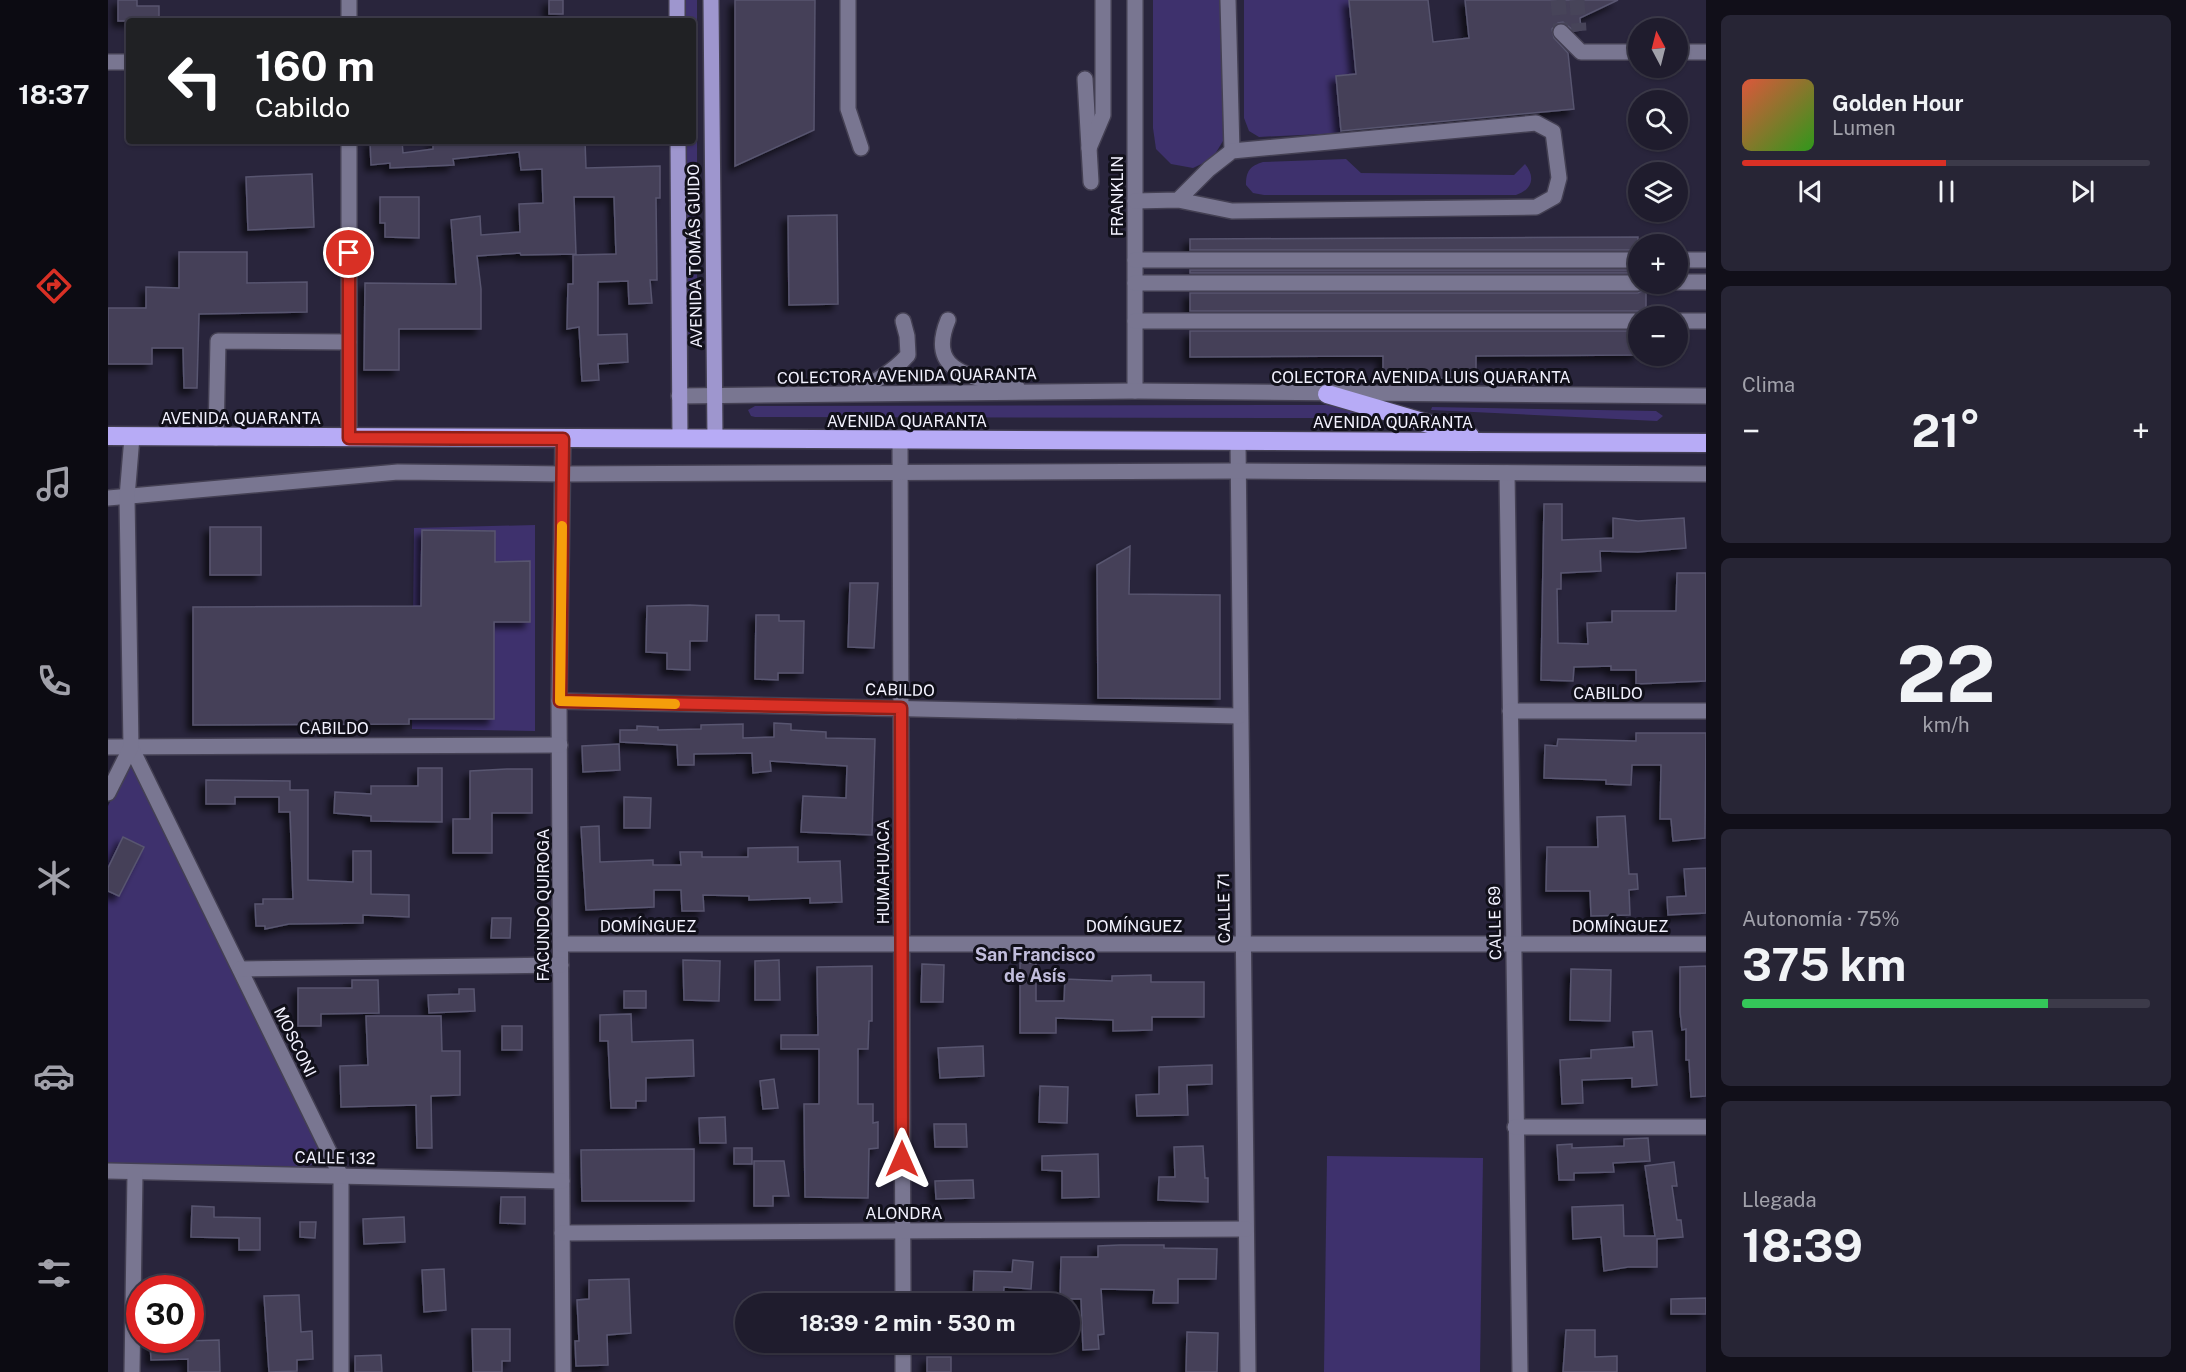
<!DOCTYPE html>
<html lang="es">
<meta charset="utf-8">
<style>
:root{--surface:#1f1c2d;--page:#272535;--text:#f1f3f6;--muted:#a1a1aa;--line:#3c3a49;--accent:#d93025}
body{margin:0;font-family:"Public Sans",sans-serif;background:var(--page);color:var(--text);height:100vh;display:flex;flex-direction:column;font-size:22px;white-space:nowrap}
*{box-sizing:border-box;margin:0}
p{font-size:20px;color:var(--muted)}
.icon{flex:none;width:33px;height:33px;fill:none;stroke:currentColor;stroke-width:2;stroke-linecap:round;stroke-linejoin:round}
.map{position:relative;flex:1;overflow:hidden}
.side{display:flex;flex-direction:column;gap:15px;padding:15px;background:#110f19;width:480px}
.side>*{flex:none}
.top-card{position:absolute;left:18px;top:18px;width:570px;height:126px;border-radius:6px;box-shadow:0 2px 4px #0004,0 0 0 2px var(--line);background:#202124;color:#fff;overflow:hidden}
.needle{width:39px;rotate:353deg}
.buttons{position:absolute;left:1520px;top:18px;display:grid;gap:12px}
.buttons a{display:grid;place-items:center;width:60px;height:60px;border-radius:50%;background:var(--surface);box-shadow:0 2px 4px #0004,0 0 0 2px var(--line);font-size:30px}
.speed{position:absolute;left:18px;top:1275px;display:flex;gap:12px;font-size:30px;font-weight:700;text-align:center}
.speed>*{display:grid;place-content:center;width:78px;height:78px;border-radius:50%;background:var(--surface);box-shadow:0 2px 4px #0004,0 0 0 2px var(--line);line-height:1}
.speed .limit{border:9px solid #d22;background:#fff;color:#111}
.pin{position:absolute;display:grid;place-items:center;width:51px;height:51px;color:#fff;margin:-26px;border:3px solid #fff;border-radius:50%;box-shadow:0 2px 6px #0007}
.me{position:absolute;width:66px;margin:-33px;rotate:0deg;stroke-linejoin:round;filter:drop-shadow(0 0 4px #0008)}
.turn{display:flex;align-items:center;gap:21px;height:126px;padding:0 30px;font-size:27px}
.turn .icon{width:78px;height:78px;stroke-width:2.5}
.turn b{display:block;font-size:42px;line-height:51px}
.big{font-size:45px;font-weight:700;line-height:1.1}
.side .card{flex:1;display:flex;flex-direction:column;justify-content:center;gap:9px;min-width:0;padding:0 21px;border-radius:9px;background:var(--page)}
.side .dial{align-items:center;gap:0}
.dial b{font-size:78px;line-height:1}
.song{display:flex;align-items:center;gap:18px}
.cover{width:72px;height:72px;border-radius:9px;background:linear-gradient(135deg,hsl(10 70% 55%),hsl(110 70% 35%))}
.played{height:6px;border-radius:3px;background:linear-gradient(90deg,var(--accent) 50%,var(--line) 50%)}
.keys{display:flex;justify-content:space-around;direction:ltr}
.heat{display:flex;justify-content:space-between;align-items:center;font-size:33px;direction:ltr}
.charge{height:9px;border-radius:4px;background:linear-gradient(90deg,#34c759 75%,var(--line) 0)}
.trip{position:absolute;left:627px;top:1293px;width:345px;height:60px;border-radius:30px;background:var(--surface);box-shadow:0 2px 4px #0004,0 0 0 2px var(--line);font-weight:700;line-height:60px;text-align:center}
main{display:flex;flex:1;min-height:0}
.tab-bar{display:flex;flex-direction:column;width:108px;justify-content:space-around;align-items:center;background:#0c0b12;color:var(--muted)}
.tab-bar .icon{width:42px;height:42px}
.tab-bar .active{color:var(--accent)}
.tab-bar b{font-size:27px;color:var(--text)}
.map>svg:first-child{display:block}
</style>
<main>
<nav class="tab-bar">
<b>18:37</b>
<svg class="icon active" aria-label="directions" viewBox="0 0 24 24"><path d="M12 3l9 9-9 9-9-9zM9 14v-3h6M13 9l2 2-2 2"/></svg>
<svg class="icon" aria-label="music" viewBox="0 0 24 24"><path d="M9 18V5l10-2v13"/><circle cx="6" cy="18" r="3"/><circle cx="16" cy="16" r="3"/></svg>
<svg class="icon" aria-label="phone" viewBox="0 0 24 24"><path d="M5 4h4l2 5-3 2q2 4 5 5l2-3 5 2v4C11 20 4 13 5 4z"/></svg>
<svg class="icon" aria-label="climate" viewBox="0 0 24 24"><path d="M12 3v18M4 7l16 10M4 17L20 7"/></svg>
<svg class="icon" aria-label="car" viewBox="0 0 24 24"><path d="M5 17H2v-5l4-1 3-4h7l3 4 3 1v5h-3M9 17h6M6 11h13"/><circle cx="7" cy="17" r="2"/><circle cx="17" cy="17" r="2"/></svg>
<svg class="icon" aria-label="filters" viewBox="0 0 24 24"><path d="M4 7h16M4 17h16"/><circle cx="9" cy="7" r="2"/><circle cx="15" cy="17" r="2"/></svg>
</nav>
<div class="map">
<svg width="1598" height="1372" viewBox="0 0 1598 1372">
<defs>
<filter id="shadow"><feDropShadow dx="-5.5" dy="5.5" stdDeviation="3" flood-color="#0009"/></filter>
</defs>
<rect width="100%" height="100%" fill="#29253c"/>
<g fill="#3e316d">
<path d="M575 0H589V343H575V141H585V21H575Z"/>
<path d="M1045 0H1113L1115 141 1104 159 1085 168 1063 164 1048 149 1045 128Z"/>
<path d="M1136 0H1241L1248 74 1228 76 1234 133 1151 137 1141 131 1136 118Z"/>
<path d="M1238 159 1253 173 1406 175 1417 164C1428 177 1424 190 1408 195H1156L1145 193 1138 185C1138 171 1142 166 1155 162Z"/>
<path d="M1219 405 1283 416 1220 418 647 417 643 416 640 410 647 406Z"/>
<path d="M1324 407 1548 411 1555 416 1549 421 1323 410Z"/>
<path d="M427 525V731L304 729 306 528Z"/>
<path d="M25 754 216 1159 197 1168 0 1165V806Z"/>
<path d="M1219 1156 1375 1158 1372 1372H1216Z"/>
</g>
<g fill="#444059" stroke="#58556f" stroke-width="1.5" filter="url(#shadow)">
<path d="M10 0H29V6H51V21H10Z"/>
<rect x="441" y="0" width="14" height="14"/>
<path d="M627 0H707L706 130 627 166Z"/>
<path d="M1241 0H1320L1325 42 1361 38 1357 0H1510L1472 18 1473 30 1466 31 1455 22 1450 23 1444 29 1446 38 1460 53 1466 109 1233 131 1228 76 1248 74Z"/>
<path d="M262 141H294L295 153 325 149V141H477L478 168 552 166V198H548L549 280H542L544 303 521 304 520 281 490 282V335L519 334 520 362 490 364 491 380 474 381 471 327 459 329 460 284H465V255L508 254 506 197H466L468 254 413 255 412 253 369 256 373 289V329H291V370H256L257 283 348 284 343 220 372 216 373 235 412 232 411 204 435 203 434 169 413 170 411 152 345 159 346 165 282 168V163L263 165Z"/>
<path d="M204 174 206 227 140 230 138 177Z"/>
<path d="M272 197H311V238L277 237V223H272Z"/>
<path d="M729 215 730 304 681 305 680 216Z"/>
<path d="M1530 237V250H1082V239Z"/>
<path d="M71 252H139V283L199 282V312L91 314 89 388H76L75 348H44V364H0V308H38V287L71 288Z"/>
<rect x="1082" y="270" width="448" height="3"/>
<path d="M1538 289V315L1530 311H1082V293H1530Z"/>
<path d="M1082 331H1530V355L1368 356V378H1275V356L1082 357Z"/>
<path d="M1436 504H1454V540L1505 538V518L1530 521 1576 518 1578 548 1530 552 1492 551 1493 571 1453 573V589H1449L1450 643 1480 644 1479 623 1504 622V611H1568L1569 573H1598V681L1528 684V670H1503V666L1466 667 1465 681 1433 680Z"/>
<rect x="102" y="527" width="51" height="48"/>
<path d="M314 530 387 531V562L422 561V622H386V719H301V724L85 725V607L313 606Z"/>
<path d="M1022 546 1021 594 1112 595V699L990 698 989 565Z"/>
<path d="M742 583H770L766 648 740 647Z"/>
<path d="M582 605 600 606 599 641H582V670L559 669V653L538 652 539 606Z"/>
<path d="M648 615H671V621H696L695 673H670V680L647 679Z"/>
<path d="M666 723 683 724V730L718 732V738L767 739 764 835 693 832 695 796 738 798 739 766 662 761 663 771 645 773 644 753 586 754V765H570L569 745 512 742V730H529V726L550 727V730L593 729V725L635 724V738L666 737Z"/>
<path d="M1528 733H1598L1597 838 1565 841 1563 819H1552L1553 765H1524L1523 785 1498 784V780L1436 778 1437 745 1449 746 1450 739 1528 741Z"/>
<path d="M511 744 512 770 475 772 474 746Z"/>
<path d="M310 768H334V822L263 821V816L226 813 227 792 263 794V786H310Z"/>
<path d="M399 769H424V813H384V853H345V819H362V771Z"/>
<path d="M98 780 182 781V790H200V880L245 882V851H263V894L301 895V917L255 915V923L181 924 157 929V926H148L147 904H155V899H185L182 812H171V797H127V804H98Z"/>
<path d="M516 797 543 798 542 828H516Z"/>
<path d="M1517 816 1521 874H1529L1530 889 1521 890 1522 915 1483 916 1482 891H1438L1439 847H1490L1489 817Z"/>
<path d="M491 826 492 862 545 860V865H573L572 852H594V857H640V848L690 847V862L732 861 734 902 702 903V898L641 900V896L595 895 596 911H574L573 890H546V907L478 910 473 827Z"/>
<path d="M15 837 36 847 11 896 0 891V868Z"/>
<path d="M1598 868V913L1560 915 1559 897 1578 896 1576 869Z"/>
<path d="M384 918H403L402 938H383Z"/>
<path d="M575 960 612 961 611 1001 576 1000Z"/>
<path d="M671 960 672 1000H647V961Z"/>
<path d="M912 963H928V1001H956L957 979 1004 981V976L1043 975V982H1096V1017H1044V1030L1005 1031V1020L948 1018V1033H912Z"/>
<path d="M814 964 836 965 835 1002H813Z"/>
<path d="M764 966V1021H761L760 1049H750V1104H765V1123L770 1122V1148L761 1149 760 1198 697 1197 696 1104H711V1049H673V1035H710L709 967Z"/>
<path d="M1598 966V1096L1583 1097 1581 1060H1578V1029L1574 1030 1572 1012V967Z"/>
<path d="M1463 969 1503 970 1502 1021 1462 1020Z"/>
<path d="M244 980H270L271 1013 213 1014V1026H190V988H244Z"/>
<path d="M351 989H366L367 1011 321 1013 320 995 351 994Z"/>
<rect x="516" y="991" width="22" height="17"/>
<path d="M523 1014 524 1042 585 1040 586 1076 538 1078V1101H528V1108H503L500 1041H492V1015Z"/>
<path d="M258 1016H333L334 1051H352V1095L323 1096 324 1148H309L308 1105 233 1107 232 1066 260 1065Z"/>
<rect x="394" y="1026" width="20" height="24"/>
<path d="M1544 1031 1549 1085 1524 1087V1078L1474 1080 1475 1103 1454 1104 1452 1060 1483 1058V1050L1526 1047 1525 1032Z"/>
<path d="M875 1046 876 1076 832 1078 830 1048Z"/>
<path d="M1104 1065V1084L1079 1085 1080 1115 1029 1116 1028 1095 1051 1094V1067Z"/>
<path d="M666 1079 670 1108 655 1109 652 1081Z"/>
<path d="M932 1086 960 1087 959 1123 931 1122Z"/>
<path d="M617 1117 618 1143H592L591 1118Z"/>
<path d="M826 1124H858L859 1147H827Z"/>
<path d="M1540 1138 1542 1161 1505 1163 1506 1172 1466 1173V1180H1451L1449 1145 1464 1144V1148L1516 1146V1139Z"/>
<path d="M1095 1146 1097 1178H1100V1202L1050 1200 1051 1177H1067L1066 1147Z"/>
<rect x="626" y="1148" width="18" height="16"/>
<path d="M586 1149V1201H474L473 1150Z"/>
<path d="M990 1154 991 1197 954 1198V1171L934 1170V1156Z"/>
<path d="M646 1161H676L681 1196H665V1206H646Z"/>
<path d="M1566 1162 1569 1186H1564L1569 1220H1573L1575 1237 1549 1239V1267H1520L1496 1271 1493 1237 1465 1239 1464 1207 1515 1205 1516 1236H1547L1537 1166Z"/>
<path d="M865 1180 866 1198 828 1199 827 1181Z"/>
<path d="M393 1197H417V1224L392 1223Z"/>
<path d="M84 1206 106 1207V1217L152 1218V1250H131V1238L83 1237Z"/>
<path d="M296 1217 297 1242 256 1244 255 1219Z"/>
<path d="M192 1222H208L207 1238 192 1237Z"/>
<path d="M1012 1245H1056V1248L1109 1249 1108 1279H1070V1303H1045L1046 1290 993 1289 996 1334 990 1335 991 1349 975 1350 973 1299H952L953 1257H990V1246Z"/>
<path d="M905 1260 925 1262 923 1289 896 1287 895 1302 865 1301 866 1271 904 1272Z"/>
<path d="M336 1269 338 1310 316 1312 314 1270Z"/>
<path d="M521 1279 523 1333 499 1335 500 1365 468 1366 467 1341H471L469 1300 481 1299V1280Z"/>
<path d="M191 1295 193 1332 204 1331 205 1359 189 1360V1371L161 1372 156 1296Z"/>
<path d="M1598 1298V1314H1563V1299Z"/>
<path d="M364 1329H402V1361H394V1372H365Z"/>
<path d="M1458 1330H1487V1357L1509 1356V1372H1455Z"/>
<path d="M1079 1332 1110 1333 1109 1372H1078Z"/>
<path d="M111 1340 112 1372H80V1359L43 1360 42 1342Z"/>
<path d="M273 1355 274 1372H247V1356Z"/>
<rect x="819" y="1357" width="24" height="15"/>
</g>
<g fill="none" stroke-linecap="round" stroke-linejoin="round">
<g stroke="#474459" stroke-width="15" stroke-dasharray="15 8" stroke-linecap="butt">
<path d="M1450 0 1453 32"/>
<path d="M1469 0 1471 31"/>
</g>
<defs>
<g id="minor">
<path d="M241 0V21"/>
<path d="M740 0V109L753 148"/>
<path d="M1027 0V391"/>
<path d="M1120 0 1124 151"/>
<path d="M1453 32 1473 52H1530"/>
<path d="M1569 52H1598"/>
<path d="M0 62H21"/>
<path d="M977 79 983 182"/>
<path d="M981 148 995 115V0"/>
<path d="M1027 201 1070 200 1124 211 1428 207 1446 197 1451 178 1445 132 1428 123 1124 151 1101 169 1070 200"/>
<path d="M1027 260H1530"/>
<path d="M1569 260H1598"/>
<path d="M1569 282H1598"/>
<path d="M1027 283H1530"/>
<path d="M840 320C817 376 870 377 909 387"/>
<path d="M1027 321H1530"/>
<path d="M1569 321H1598"/>
<path d="M745 392C766 382 784 373 800 355L799 336 795 321"/>
<path d="M571 396 1027 391 1598 396"/>
<path d="M108 438 110 341 241 342"/>
<path d="M241 438V141"/>
<path d="M455 439 451 701 455 1372"/>
<path d="M792 440 795 1304"/>
<path d="M1130 443 1140 1372"/>
<path d="M1399 473 1412 1372"/>
<path d="M0 498 290 472 454 474 1128 471 1598 474"/>
<path d="M451 701 1131 716"/>
<path d="M1402 711H1598"/>
<path d="M0 747 452 745"/>
<path d="M23 747 233 1176V1372"/>
<path d="M0 793 23 747 19 497 24 437"/>
<path d="M453 944H1598"/>
<path d="M132 969 453 965"/>
<path d="M1407 1127H1598"/>
<path d="M0 1171 454 1181"/>
<path d="M454 1233 1138 1229"/>
<path d="M795 1342V1372"/>
<path d="M24 1372 27 1173"/>
</g>
<g id="major">
<path d="M569 0V21"/>
<path d="M603 0 607 439"/>
<path d="M570 141 572 439"/>
</g>
<g id="highway">
<path d="M1219 394 1362 436"/>
<path d="M0 436 1598 443"/>
</g>
</defs>
<use href="#minor" stroke="#444053" stroke-width="18"/>
<use href="#major" stroke="#444053" stroke-width="18"/>
<use href="#highway" stroke="#444053" stroke-width="21"/>
<use href="#minor" stroke="#797691" stroke-width="15"/>
<use href="#major" stroke="#9e96ce" stroke-width="15"/>
<use href="#highway" stroke="#b7abf6" stroke-width="18"/>
</g>
<g fill="none" stroke-linecap="round" stroke-linejoin="round">
<defs>
<path id="route" d="M241 253V438L455 439 452 701 793 708 794 1159"/>
</defs>
<use href="#route" stroke="#8d1f18" stroke-width="15"/>
<use href="#route" stroke="#d93025" stroke-width="10"/>
<path stroke="#f59e0b" stroke-width="10" d="M454 526 452 701 567 704"/>
</g>
<g text-anchor="middle" dominant-baseline="central" stroke-width="6" stroke-linejoin="round" paint-order="stroke">
<g font-size="16" fill="#f3f2ff" stroke="#11101a">
<text transform="translate(1009 196) rotate(-90)">FRANKLIN</text>
<text transform="translate(587 256) rotate(-91)">AVENIDA TOMÁS GUIDO</text>
<text transform="translate(799 376) rotate(-1)">COLECTORA AVENIDA QUARANTA</text>
<text x="1313" y="377">COLECTORA AVENIDA LUIS QUARANTA</text>
<text x="133" y="418">AVENIDA QUARANTA</text>
<text x="799" y="421">AVENIDA QUARANTA</text>
<text x="1285" y="422">AVENIDA QUARANTA</text>
<text transform="translate(792 690) rotate(1)">CABILDO</text>
<text x="1500" y="693">CABILDO</text>
<text x="226" y="728">CABILDO</text>
<text transform="translate(775 872) rotate(-90)">HUMAHUACA</text>
<text transform="translate(435 905) rotate(-90)">FACUNDO QUIROGA</text>
<text transform="translate(1116 908) rotate(-91)">CALLE 71</text>
<text transform="translate(1387 923) rotate(-91)">CALLE 69</text>
<text x="540" y="926">DOMÍNGUEZ</text>
<text x="1026" y="926">DOMÍNGUEZ</text>
<text x="1512" y="926">DOMÍNGUEZ</text>
<text transform="translate(187 1042) rotate(64)">MOSCONI</text>
<text transform="translate(227 1158) rotate(1)">CALLE 132</text>
<text x="796" y="1213">ALONDRA</text>
</g>
<g font-size="18" font-weight="bold" fill="#c1bddc" stroke="#11101a">
<text x="927" y="954">San Francisco<tspan x="927" dy="21">de Asís</tspan></text>
</g>
</g>
</svg>
<div class="buttons">
<a><svg class="needle" viewBox="-14 -14 28 28"><path d="M0-13l5 13h-10z" fill="#e53935"/><path d="M0 13l5-13h-10z" fill="#a1a1aa"/></svg></a>
<a><svg class="icon" aria-label="search" viewBox="0 0 24 24"><circle cx="10" cy="10" r="6"/><path d="M15 15l6 6"/></svg></a>
<a><svg class="icon" aria-label="layers" viewBox="0 0 24 24"><path d="M12 4l9 5-9 5-9-5zM3 14l9 5 9-5"/></svg></a>
<a>+</a>
<a>−</a>
</div>
<div class="speed"><div class="limit">30</div></div>
<div class="pin" style="left:241px;top:253px;background:#d93025"><svg class="icon" aria-label="arrive" viewBox="0 0 24 24"><path d="M6 21V4h12l-3 4 3 4H6"/></svg></div>
<svg class="me" style="left:794px;top:1159px" viewBox="-20 -20 40 40"><path d="M0-17L14 15 0 8-14 15z" fill="#d93025" stroke="#fff" stroke-width="4"/></svg>
<div class="trip">18:39 · 2 min · 530 m</div>
<div class="top-card">
<div class="turn"><svg class="icon" aria-label="left" viewBox="0 0 24 24"><path d="M17 20v-9H6M10 6l-5 5 5 5"/></svg><div><b>160 m</b>Cabildo</div></div>
</div>
</div>
<section class="side">
<div class="card">
<div class="song"><i class="cover"></i><div><b>Golden Hour</b><p>Lumen</p></div></div>
<div class="played"></div>
<div class="keys"><svg class="icon" aria-label="previous" viewBox="0 0 24 24"><path d="M18 5L8 12l10 7zM5 5v14"/></svg><svg class="icon" aria-label="pause" viewBox="0 0 24 24"><path d="M8 5v14M16 5v14"/></svg><svg class="icon" aria-label="next" viewBox="0 0 24 24"><path d="M6 5l10 7-10 7zM19 5v14"/></svg></div>
</div>
<div class="card"><p>Clima</p>
<div class="heat"><a>−</a><b class="big">21°</b><a>+</a></div>
</div>
<div class="card dial"><b>22</b><p>km/h</p></div>
<div class="card"><p>Autonomía · 75%</p><b class="big">375 km</b><div class="charge"></div></div>
<div class="card"><p>Llegada</p><b class="big">18:39</b></div>
</section>
</main>
